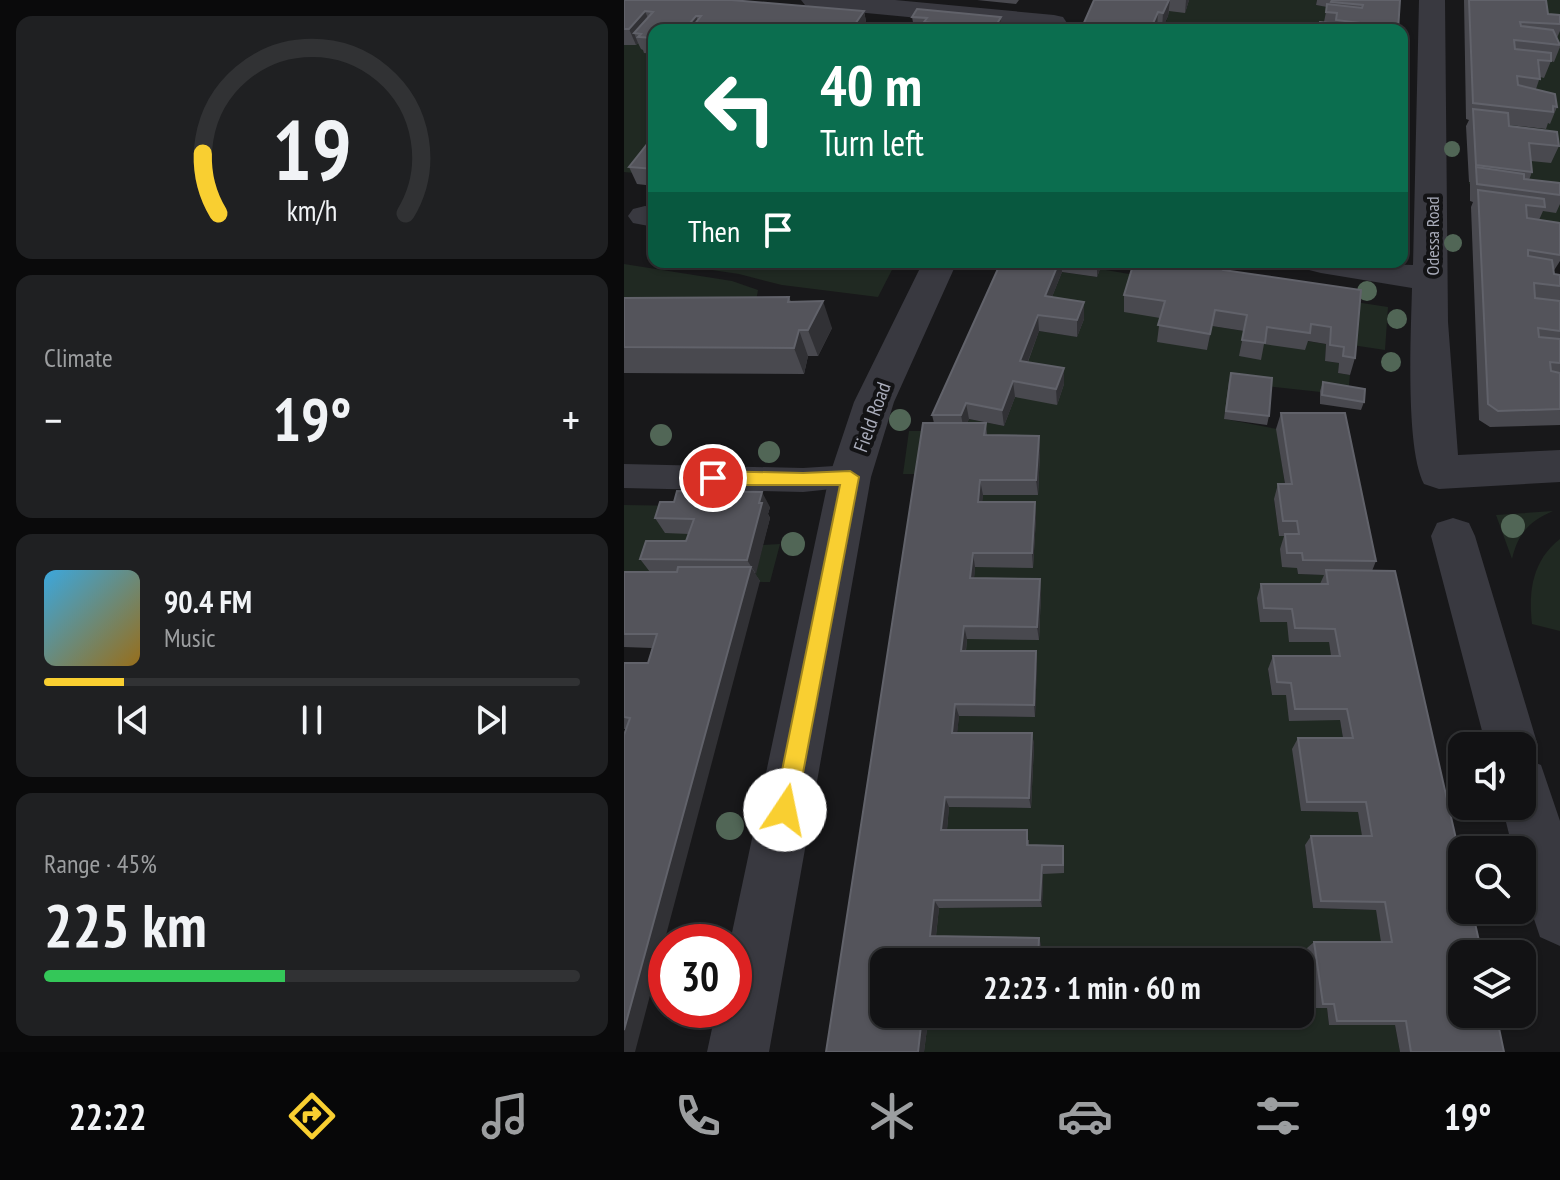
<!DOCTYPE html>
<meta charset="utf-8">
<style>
:root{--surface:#121214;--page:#1f2022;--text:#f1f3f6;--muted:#9c9ea0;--line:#313234;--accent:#f9cf31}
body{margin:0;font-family:"PT Sans Narrow",sans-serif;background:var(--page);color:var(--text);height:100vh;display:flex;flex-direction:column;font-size:30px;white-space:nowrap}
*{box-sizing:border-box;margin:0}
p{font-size:26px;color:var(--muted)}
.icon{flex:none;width:44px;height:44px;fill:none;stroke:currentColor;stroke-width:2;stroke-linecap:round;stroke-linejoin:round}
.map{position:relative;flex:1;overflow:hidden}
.details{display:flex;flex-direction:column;gap:16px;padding:16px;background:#0a0a0b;width:624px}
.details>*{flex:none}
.banner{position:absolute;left:24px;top:24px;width:760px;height:244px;border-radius:16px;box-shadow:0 2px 6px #0004,0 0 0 2px var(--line);background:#0b6e4f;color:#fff;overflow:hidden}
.fabs{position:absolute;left:824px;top:732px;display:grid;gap:16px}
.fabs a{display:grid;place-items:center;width:88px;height:88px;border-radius:16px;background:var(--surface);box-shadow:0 2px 6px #0004,0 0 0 2px var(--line);font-size:40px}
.speed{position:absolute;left:24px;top:924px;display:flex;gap:16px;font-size:40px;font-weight:700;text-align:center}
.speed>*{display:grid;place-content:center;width:104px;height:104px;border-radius:50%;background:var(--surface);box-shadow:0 2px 6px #0004,0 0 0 2px var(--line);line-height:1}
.speed .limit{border:12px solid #d22;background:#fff;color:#111}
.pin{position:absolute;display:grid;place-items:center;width:68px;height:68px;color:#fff;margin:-34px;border:4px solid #fff;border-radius:50%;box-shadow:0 2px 8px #0007}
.me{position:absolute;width:88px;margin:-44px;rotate:11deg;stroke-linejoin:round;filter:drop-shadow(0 0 6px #0008)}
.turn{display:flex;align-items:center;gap:28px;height:168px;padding:0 40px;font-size:36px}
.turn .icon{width:104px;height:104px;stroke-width:2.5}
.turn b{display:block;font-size:56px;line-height:68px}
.then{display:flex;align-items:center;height:76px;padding:0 40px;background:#0003;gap:16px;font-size:30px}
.big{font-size:60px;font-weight:700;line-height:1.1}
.details .tile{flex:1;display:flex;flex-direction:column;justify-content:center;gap:12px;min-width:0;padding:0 28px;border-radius:16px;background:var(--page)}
.details .dial{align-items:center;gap:0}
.dial svg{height:208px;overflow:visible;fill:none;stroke:var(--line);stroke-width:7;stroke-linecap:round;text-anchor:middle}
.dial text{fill:var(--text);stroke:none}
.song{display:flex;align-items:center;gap:24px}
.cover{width:96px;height:96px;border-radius:12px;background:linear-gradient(135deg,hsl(200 70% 55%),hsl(40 70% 35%))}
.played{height:8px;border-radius:4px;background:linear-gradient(90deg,var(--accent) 15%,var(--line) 15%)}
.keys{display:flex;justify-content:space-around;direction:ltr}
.heat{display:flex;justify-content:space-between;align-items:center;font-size:44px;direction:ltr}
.charge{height:12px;border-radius:6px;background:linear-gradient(90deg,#34c759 45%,var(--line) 0)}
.trip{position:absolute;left:246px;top:948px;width:444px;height:80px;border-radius:16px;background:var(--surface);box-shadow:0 2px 6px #0004,0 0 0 2px var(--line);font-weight:700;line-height:80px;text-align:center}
.menu{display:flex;height:128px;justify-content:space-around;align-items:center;background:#070708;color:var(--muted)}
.menu .icon{width:56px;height:56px}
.menu .selected{color:var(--accent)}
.menu b{font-size:36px;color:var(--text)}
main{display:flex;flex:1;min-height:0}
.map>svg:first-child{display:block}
</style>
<main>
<section class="details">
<div class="tile dial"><svg viewBox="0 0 100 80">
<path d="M14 69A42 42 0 1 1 86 69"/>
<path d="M14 69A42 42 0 0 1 8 46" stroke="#f9cf31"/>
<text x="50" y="56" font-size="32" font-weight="700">19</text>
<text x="50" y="72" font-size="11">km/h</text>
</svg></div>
<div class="tile"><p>Climate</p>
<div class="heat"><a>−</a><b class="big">19°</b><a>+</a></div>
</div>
<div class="tile">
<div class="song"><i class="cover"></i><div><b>90.4 FM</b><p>Music</p></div></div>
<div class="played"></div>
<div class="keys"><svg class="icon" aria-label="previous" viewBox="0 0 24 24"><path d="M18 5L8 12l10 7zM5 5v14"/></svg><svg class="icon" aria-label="pause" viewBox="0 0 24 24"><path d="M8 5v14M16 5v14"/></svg><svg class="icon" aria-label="next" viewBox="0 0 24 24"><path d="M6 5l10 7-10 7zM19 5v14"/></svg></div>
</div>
<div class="tile"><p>Range · 45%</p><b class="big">225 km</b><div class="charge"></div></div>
</section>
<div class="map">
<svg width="936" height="1052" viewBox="0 0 936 1052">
<rect width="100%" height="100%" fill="#18181a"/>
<g fill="#202922">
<path d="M546 0H693L692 5 706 7 735 21 710 30H532L539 29 544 16Z"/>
<path d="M909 0H936V241L897 208 931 212 845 184V182L900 189 846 120 922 129 903 108Z"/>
<path d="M28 28 30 30 21 53 30 54V161L20 174 0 172V44Z"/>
<path d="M34 262H272L254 297 158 285 115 274Z"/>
<path d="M0 264 108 281 134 290 128 324H0Z"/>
<path d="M476 269 511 275 539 318 583 350 588 326 620 331 639 344 682 341 702 344 701 361 715 363 714 373 726 375 724 395 605 382 601 419 653 429 663 500H650L655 535 668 536 674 574 745 576 663 622 705 642 709 669 644 670 648 695H662L716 720 721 749 677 811 734 812 740 845H681L689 908 752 910 759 948 691 1008H703L705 1025H771L776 1052H300L304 1021H396L397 1014H676V962H416L417 945 311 943 315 908 418 907 419 874 322 839 325 807 406 808 332 744 335 716 411 717 413 664H340L359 495 298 474H279L285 431H340L345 419 380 426 415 331 454 337 422 312 438 272 472 277Z"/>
<path d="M705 298 764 307 761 350 728 345Z"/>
<path d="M0 505 63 506 79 534 131 574 139 545 156 544 146 582 65 581 0 597Z"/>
<path d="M929 511C904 522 894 534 888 559L872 515Z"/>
<path d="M936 539V631L908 624C904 590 909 560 936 539Z"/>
</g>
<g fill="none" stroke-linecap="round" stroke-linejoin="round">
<path fill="#393940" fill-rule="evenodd" d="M0 464 179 468 226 465 237 468 241 477 237 486 179 492 0 488Z"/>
<g fill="#393940" fill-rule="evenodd">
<path d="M177 0H271L430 15 439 17 443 23 439 29 420 30 190 8 181 5Z"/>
<path d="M795 0H821L824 322 834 455 936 450V482L815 489 800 484C781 448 787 332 788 288L697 273 685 270 680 262 789 265Z"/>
<path d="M21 206 30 207V227L9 223 4 216 9 209Z"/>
<path d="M299 262H333L270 402 247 477 145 1052H83L92 1010H110V942H106L205 477 230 402Z"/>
<path d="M829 518 845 523 851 536 914 746 907 761 917 765 936 821V946L916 937 898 883V850H889L878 806H898V746H862L807 536 813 523Z"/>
</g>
</g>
<g fill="#516656">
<circle cx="828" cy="149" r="8"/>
<circle cx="829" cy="243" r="9"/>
<circle cx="743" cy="291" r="10"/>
<circle cx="773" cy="319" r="10"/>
<circle cx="767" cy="362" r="10"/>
<circle cx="276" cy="420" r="11"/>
<circle cx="37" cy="435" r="11"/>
<circle cx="145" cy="452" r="11"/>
<circle cx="889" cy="526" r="12"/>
<circle cx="169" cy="544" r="12"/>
<circle cx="106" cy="826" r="14"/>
</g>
<g fill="#49494f">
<path d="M0 0 240 11 243 27 241 30H30V54L20 53 19 50 17 49 14 43 12 45H0Z"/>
<path d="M353 0H395L392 4Z"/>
<path d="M470 0H565L561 13 545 11 544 16 538 29 454 30 459 25Z"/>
<path d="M693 0H776L774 30 700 22 703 7 692 5Z"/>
<path d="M840 0H922L924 14 936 15V31L933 38 936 47 930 62 927 61 920 78 916 77 912 89 933 107 926 124 924 123 922 129 885 125 935 146 927 163 907 161 908 172 905 180 936 183V204L932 213 919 211 915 220 936 223V261L929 272 930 274 936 275V425L866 427 855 420 847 207 849 202 846 201V182H845L842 126 845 120 842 119Z"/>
<path d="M288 17H377L378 30H281L290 28Z"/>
<path d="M30 138V186L13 184 5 167Z"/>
<path d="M377 262H476V269L473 277 438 272 428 297 460 302V319L453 337 415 331 404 362 440 384 433 405 391 397 380 426 345 419 343 423H362L363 435 415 436 416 451 414 495H359L358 502H411L412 517 409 568 351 567 350 578 416 579 417 593 415 640 343 639 342 651H412L413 664 411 717 335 716 333 733H408L410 745 407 808 325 807 323 830 405 840V845L440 855V873L419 874 418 907 315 908 312 936 417 944 416 962H260L397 1014V1021H304L300 1052H202L310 423 308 415Z"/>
<path d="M600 270 737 290 731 358 726 375 714 373 715 363 701 361 702 344 684 341 681 350 640 344 637 360 615 356 620 331 588 326 583 350 533 342 536 318 500 312V295Z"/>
<path d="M165 297 167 302 208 328 194 356H184L180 374 0 373V298Z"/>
<path d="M605 381 645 416 643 425 600 419Z"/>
<path d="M699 382 740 402 737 410 696 404V391Z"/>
<path d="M657 413 752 561 748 571 880 1052H776L771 1025H705L703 1008H691L683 948 690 942H757L752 910 689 908 681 845 687 836H738L734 812 677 811 668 749 674 738H719L716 720 665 721 662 695H648L644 669 649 656H707L705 642H665L663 622H636L633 598 637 584H696L700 575 674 574 673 568 658 567 656 549 660 536H655L650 499 654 484H661L652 429Z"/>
<path d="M146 507 144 514 146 518 131 574 136 581 2 729H0V663H24L28 648 0 647V572H26L16 559 62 541 65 534 41 533 31 518Z"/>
</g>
<g fill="#313135">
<path d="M546 0 544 16 538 29 539 13Z"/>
<path d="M562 0H565L561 13Z"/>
<path d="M21 11 28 28 10 33 14 43 12 45 5 29Z"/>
<path d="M240 11 243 27 241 30H227Z"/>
<path d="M534 12 533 29 532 30H527Z"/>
<path d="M72 16 77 30H60Z"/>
<path d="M377 17 378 30H371V27Z"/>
<path d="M154 23 157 30H147Z"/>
<path d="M435 262H437L438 272 422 312 421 296Z"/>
<path d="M473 262H476V269L473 277Z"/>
<path d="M199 301 208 328 194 356 184 330Z"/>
<path d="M460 302V319L453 337V320Z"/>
<path d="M414 315 415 331 398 377 396 361Z"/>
<path d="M175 330 184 356 180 374 170 348Z"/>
<path d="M440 368V384L433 405 432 389Z"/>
<path d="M389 381 391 397 380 426 378 410Z"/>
<path d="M342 403 345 419 340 431 337 415Z"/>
<path d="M415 436 416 451 414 495 412 480Z"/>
<path d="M356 480 359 495 357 517 354 502Z"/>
<path d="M138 492 146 507 144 514 146 518 132 574 123 560Z"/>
<path d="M411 502 412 517 409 568 408 553Z"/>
<path d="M349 553 351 567 349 592 346 578Z"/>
<path d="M127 567 136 581 11 1052H0V1030Z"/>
<path d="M416 579 417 593 415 640 413 627Z"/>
<path d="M340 626 343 639 340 664 337 651Z"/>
<path d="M412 651 413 664 411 717 410 705Z"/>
<path d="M331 704 335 716 332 744 328 733Z"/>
<path d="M408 733 410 745 407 808 405 798Z"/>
<path d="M321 797 325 807 322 839 317 830Z"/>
<path d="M418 865 419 874 418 907 416 900Z"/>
<path d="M310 900 315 908 311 943 306 936Z"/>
<path d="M415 938 417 944 416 962H414Z"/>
<path d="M298 1017 304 1021 300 1052H294Z"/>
</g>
<g fill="#54545b" stroke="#61626a" stroke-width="2">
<path d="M0 0H107L240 11 227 30H201L204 27 200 26 197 30H161L166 23H154L147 30H66L77 16H72L60 30H30V37L29 38 14 37 17 34 10 33 29 12 21 11 5 29H0Z"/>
<path d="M470 0H545L539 13 534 12 527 28 520 27 518 30H497L459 25Z"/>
<path d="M708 0H776L774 30H695L696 22 736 26 737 23 712 20 713 13 702 12 703 4 738 8 739 5 707 2Z"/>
<path d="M845 0H922L924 14 936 15V24L896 22 897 26 929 30 936 45 890 40 891 49 927 53V61L914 60 916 79 893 76 894 85 931 94 933 107 929 106V112L849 103Z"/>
<path d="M293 9 377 17 371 27H366L364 30H330L332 26 300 22 303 18 288 17Z"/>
<path d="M456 25 497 30H454Z"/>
<path d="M283 28 305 30H281Z"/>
<path d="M849 109 884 113 885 126 933 132 935 146 905 143 908 172 852 165Z"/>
<path d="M28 138H30V169L5 167Z"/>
<path d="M852 167 900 174V179L936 183V195L853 184Z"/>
<path d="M854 190 920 199 921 207 902 205 903 218 936 223V255L904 250V256L928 260 930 274 936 275V286L910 283 911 298 936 301V331L914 328 915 337 936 339V363L926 362 927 371 936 373V409L874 411 864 404Z"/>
<path d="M377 262H435L421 296 460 302 453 320 414 315 396 361 440 368 432 389 389 381 378 410 342 403 337 415H308Z"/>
<path d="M510 262H542L587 268V264L600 266 599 270 737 290 731 358 719 356 720 347 706 345 707 327 687 324 686 333 643 327 641 343 618 340 623 315 591 310 586 334 534 325 541 301 500 295Z"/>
<path d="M165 297 164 302 199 301 184 330H175L170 348 0 347V298Z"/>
<path d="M607 373 648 378 645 416 602 411Z"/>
<path d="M699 382 741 389 740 402 698 395Z"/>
<path d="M657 413H721L752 561 679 560 678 553H663L661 534H675L673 521H659L654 484H668Z"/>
<path d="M299 423H362L360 435 415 436 412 480H356L354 502H411L408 553H349L346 578 416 579 413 627 340 626 337 651H412L410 705 331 704 328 733H408L405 798 321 797 317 830H403V845L439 846V865H418L416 900H310L306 936 415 938 414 962H260V1014H394V1017H298L294 1052H202Z"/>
<path d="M53 491 138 492 135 503H138L123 560 16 559 22 541H62L70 519 31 518 36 502H50Z"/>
<path d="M54 567H127L0 1030V735L6 718 0 717V663H24L33 634H0V572H53Z"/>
<path d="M702 570 771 571 838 865V910H848L858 954H838V1014H872L880 1052H787L782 1021H713L710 1004H699L690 942H768L761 902 697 901 687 836H748L742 802H683L674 738H729L723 709H671L667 683 653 682 649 656H716L711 629 671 628 668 609 640 608 637 584H704Z"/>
</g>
<path fill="#f9cf31" stroke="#a28720" stroke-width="2" d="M89 471 179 473 226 471 235 477 172 810 169 818 161 821 153 818 150 810 216 485H89L81 478Z"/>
<g text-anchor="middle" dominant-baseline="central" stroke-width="8" stroke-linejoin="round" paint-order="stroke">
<g font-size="18" fill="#aaadbb" stroke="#131315">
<text transform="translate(808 236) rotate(-90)">Odessa Road</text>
</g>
<g font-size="20" fill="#aaadbb" stroke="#131315">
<text transform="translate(248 417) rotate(-70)">Field Road</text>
</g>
</g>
</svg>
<div class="fabs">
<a><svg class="icon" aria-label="sound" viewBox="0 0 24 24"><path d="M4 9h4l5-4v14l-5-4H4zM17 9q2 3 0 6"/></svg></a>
<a><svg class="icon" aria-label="search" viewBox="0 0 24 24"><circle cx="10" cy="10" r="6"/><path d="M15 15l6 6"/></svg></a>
<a><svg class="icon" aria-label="layers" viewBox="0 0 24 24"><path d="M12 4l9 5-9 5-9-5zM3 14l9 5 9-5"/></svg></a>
</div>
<div class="speed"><div class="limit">30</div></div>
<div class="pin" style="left:89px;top:478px;background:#d93025"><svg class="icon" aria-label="arrive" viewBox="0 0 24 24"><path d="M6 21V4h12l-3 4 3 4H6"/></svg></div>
<svg class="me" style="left:161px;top:810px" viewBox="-20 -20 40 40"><circle r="19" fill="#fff"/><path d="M0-13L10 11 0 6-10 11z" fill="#f9cf31"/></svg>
<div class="trip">22:23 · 1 min · 60 m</div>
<div class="banner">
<div class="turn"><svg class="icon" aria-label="left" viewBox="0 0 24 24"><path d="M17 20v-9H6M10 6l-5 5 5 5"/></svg><div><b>40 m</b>Turn left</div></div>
<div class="then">Then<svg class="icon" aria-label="arrive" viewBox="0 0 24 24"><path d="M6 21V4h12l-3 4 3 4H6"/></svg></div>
</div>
</div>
</main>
<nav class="menu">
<b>22:22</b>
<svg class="icon selected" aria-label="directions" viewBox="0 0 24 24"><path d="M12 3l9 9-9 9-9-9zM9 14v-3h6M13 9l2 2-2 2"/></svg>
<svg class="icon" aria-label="music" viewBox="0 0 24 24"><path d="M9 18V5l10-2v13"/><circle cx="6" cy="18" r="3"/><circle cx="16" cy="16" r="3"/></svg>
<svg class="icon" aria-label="phone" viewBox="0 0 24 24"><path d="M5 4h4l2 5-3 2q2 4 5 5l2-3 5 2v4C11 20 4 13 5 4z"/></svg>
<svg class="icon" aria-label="climate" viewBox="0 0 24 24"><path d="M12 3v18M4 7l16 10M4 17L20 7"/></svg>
<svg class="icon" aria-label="car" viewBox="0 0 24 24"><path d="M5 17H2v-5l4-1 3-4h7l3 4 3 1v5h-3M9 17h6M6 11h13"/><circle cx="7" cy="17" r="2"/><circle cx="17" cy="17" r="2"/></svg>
<svg class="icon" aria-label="filters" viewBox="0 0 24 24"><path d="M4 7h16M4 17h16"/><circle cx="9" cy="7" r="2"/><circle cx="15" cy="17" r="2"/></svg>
<b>19°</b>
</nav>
